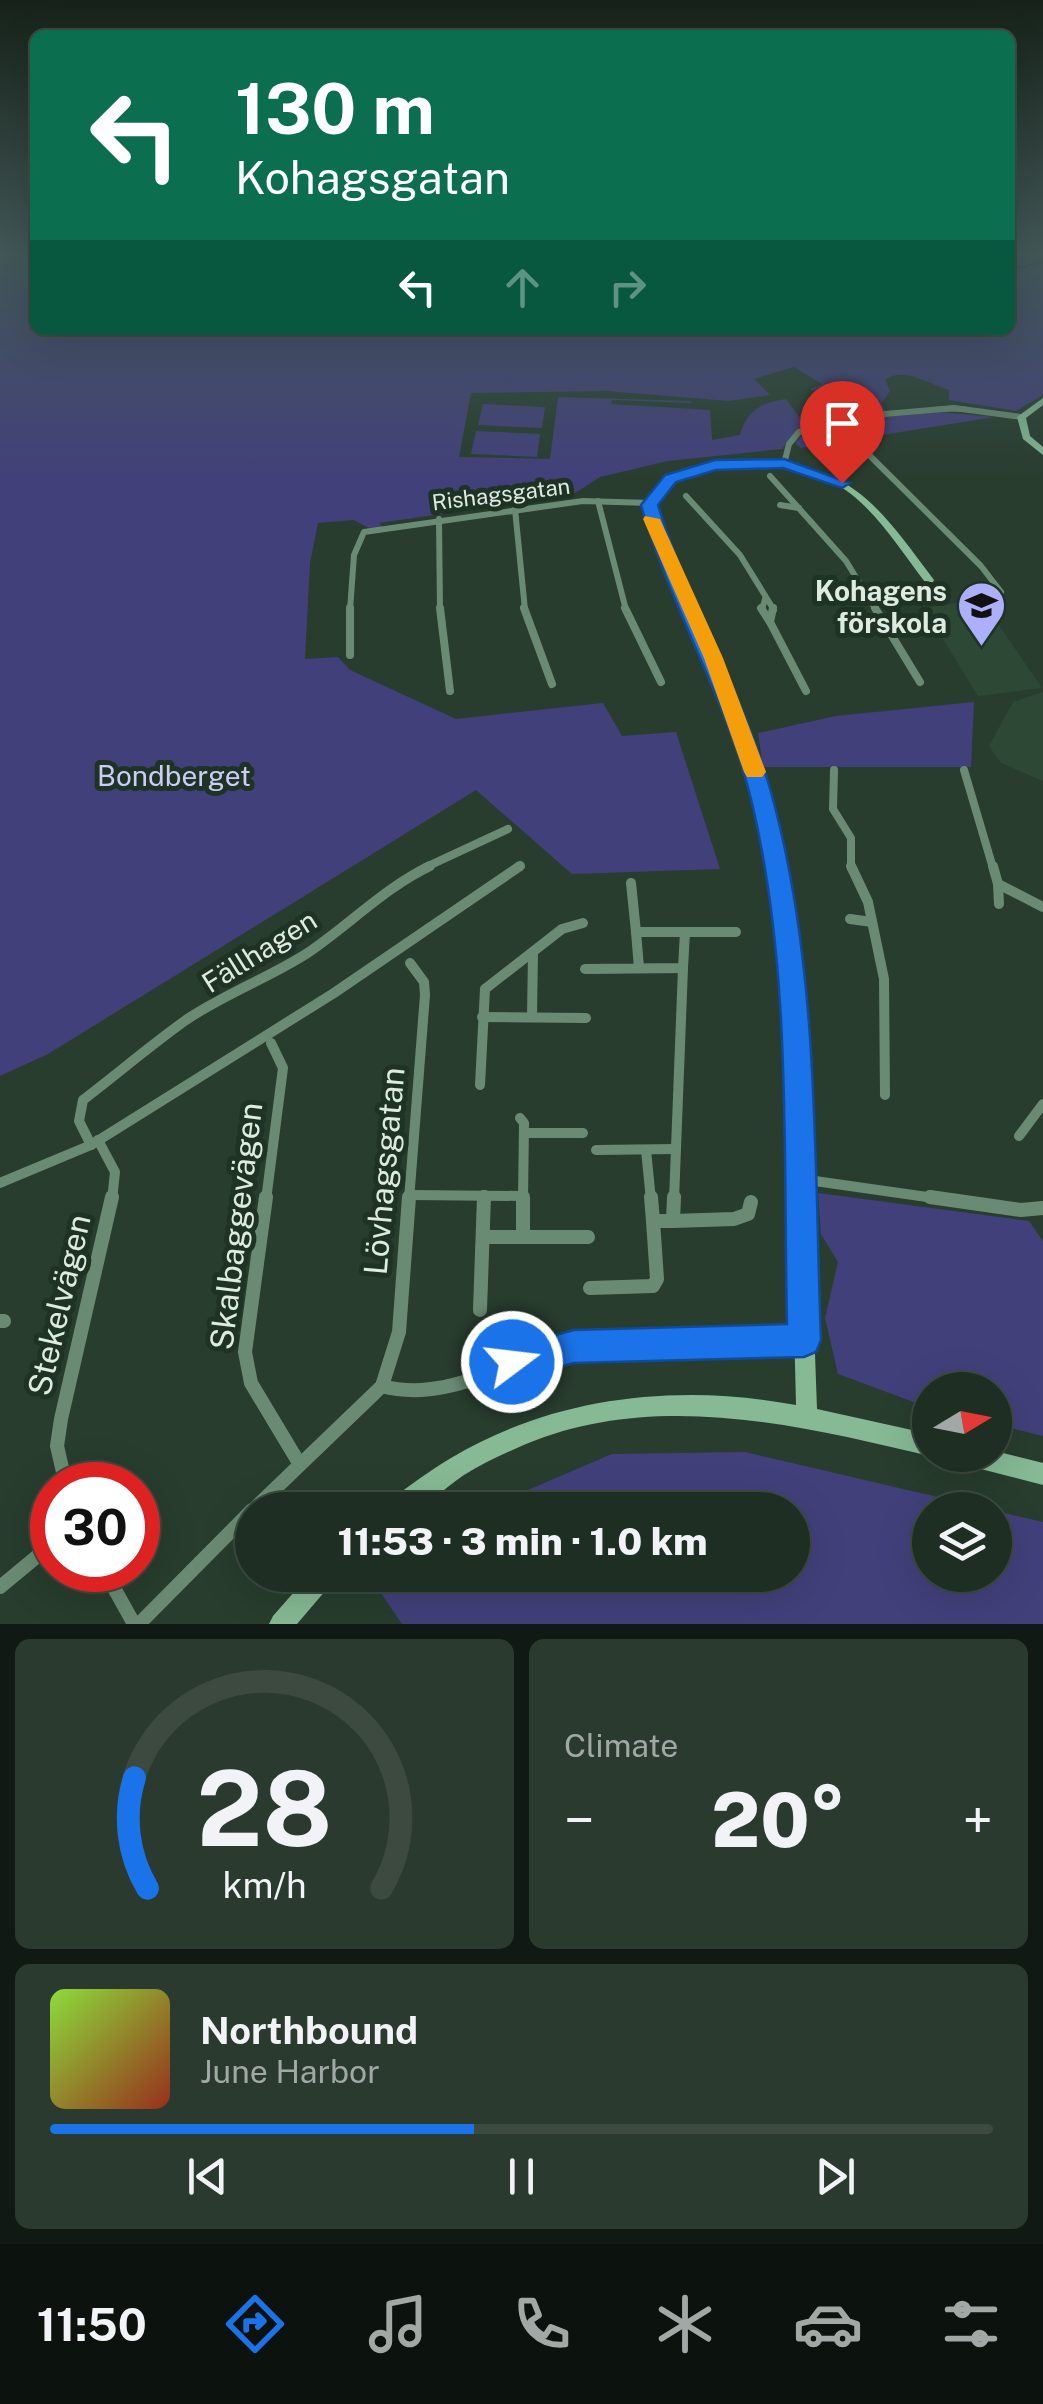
<!DOCTYPE html>
<meta charset="utf-8">
<style>
:root{--surface:#1e2e22;--page:#2b3a2f;--text:#f1f3f6;--muted:#a1a8a5;--line:#3c4a40;--accent:#1a73e8}
body{margin:0;font-family:"Public Sans",sans-serif;background:var(--page);color:var(--text);height:100vh;display:flex;flex-direction:column;font-size:38px;white-space:nowrap}
*{box-sizing:border-box;margin:0}
p{font-size:32px;color:var(--muted)}
.icon{flex:none;width:55px;height:55px;fill:none;stroke:currentColor;stroke-width:2;stroke-linecap:round;stroke-linejoin:round}
.map{position:relative;height:1624px;overflow:hidden}
.side{display:flex;flex-direction:column;gap:15px;padding:15px;background:#101913;flex:1}
.side>*{flex:none}
.hud{position:absolute;left:30px;top:30px;width:985px;height:305px;border-radius:15px;box-shadow:0 10px 40px #0002,0 0 0 2px var(--line);background:#0b6e4f;color:#fff;overflow:hidden}
.needle{width:65px;rotate:80deg}
.fabs{position:absolute;left:912px;top:1372px;display:grid;gap:20px}
.fabs a{display:grid;place-items:center;width:100px;height:100px;border-radius:50%;background:var(--surface);box-shadow:0 10px 40px #0002,0 0 0 2px var(--line);font-size:50px}
.speed{position:absolute;left:30px;top:1462px;display:flex;gap:20px;font-size:50px;font-weight:700;text-align:center}
.speed>*{display:grid;place-content:center;width:130px;height:130px;border-radius:50%;background:var(--surface);box-shadow:0 10px 40px #0002,0 0 0 2px var(--line);line-height:1}
.speed .limit{border:15px solid #d22;background:#fff;color:#111}
.pin{position:absolute;display:grid;place-items:center;width:85px;height:85px;color:#fff;margin:-102px -42px;border-radius:50% 50% 50% 0;rotate:-45deg;box-shadow:0 0 10px #0007}
.pin .icon{rotate:45deg}
.me{position:absolute;width:110px;margin:-55px;rotate:75deg;stroke-linejoin:round;filter:drop-shadow(0 0 8px #0008)}
.turn{display:flex;align-items:center;gap:35px;height:210px;padding:0 40px;font-size:45px}
.turn .icon{width:130px;height:130px;stroke-width:2.5}
.turn b{display:block;font-size:70px;line-height:85px}
.lanes{display:flex;align-items:center;height:95px;padding:0 40px;background:#0003;justify-content:center;gap:50px;direction:ltr}
.lanes .off{opacity:.35}
.big{font-size:75px;font-weight:800;line-height:1.1}
.side .tile{flex:1;display:flex;flex-direction:column;justify-content:center;gap:15px;min-width:0;padding:0 35px;border-radius:15px;background:var(--page)}
.side .dial{align-items:center;gap:0}
.dial svg{height:260px;overflow:visible;fill:none;stroke:var(--line);stroke-width:7;stroke-linecap:round;text-anchor:middle}
.dial text{fill:var(--text);stroke:none}
.song{display:flex;align-items:center;gap:30px}
.cover{width:120px;height:120px;border-radius:15px;background:linear-gradient(135deg,hsl(90 70% 55%),hsl(10 70% 35%))}
.played{height:10px;border-radius:5px;background:linear-gradient(90deg,var(--accent) 45%,var(--line) 45%)}
.keys{display:flex;justify-content:space-around;direction:ltr}
.heat{display:flex;justify-content:space-between;align-items:center;font-size:55px;direction:ltr}
.side .tiles{flex:1;display:grid;gap:15px;grid-template-columns:1fr 1fr}
.tile:last-child{grid-column:span 2}
.trip{position:absolute;left:235px;top:1492px;width:575px;height:100px;border-radius:50px;background:var(--surface);box-shadow:0 10px 40px #0002,0 0 0 2px var(--line);font-weight:800;line-height:100px;text-align:center}
.tab-bar{display:flex;height:160px;justify-content:space-around;align-items:center;background:#0c120e;color:var(--muted)}
.tab-bar .icon{width:70px;height:70px}
.tab-bar .active{color:var(--accent)}
.tab-bar b{font-size:45px;color:var(--text)}
.map>svg:first-child{display:block}
</style>
<div class="map">
<svg width="1043" height="1624" viewBox="0 0 1043 1624">
<rect width="100%" height="100%" fill="#283d2e"/>
<g fill="#2d4935">
<path d="M981 599 1042 688 978 696 924 608Z"/>
<path d="M1043 692V781L1001 763 989 746 1013 702Z"/>
</g>
<g fill="#42407a">
<path d="M0 252H35V330H1010V252H1043V395L1016 411 949 400V390C928 384 903 366 885 380L890 391 882 403 886 412 854 409 810 389 822 384 794 367 754 379 770 395 729 401 606 391 471 393 459 457 550 459 558 397 690 401 693 403 612 400 611 404 710 410 712 440 740 435C747 410 762 402 786 399L800 418 832 416 823 402 844 411 841 417 795 432 782 449 668 461 600 477 572 495 379 523 384 529 374 531 354 520 318 523 310 563 305 659 338 657 350 670 456 719 603 703 622 736 676 732 720 869 572 874 476 790 48 1054 0 1076Z"/>
<path d="M483 404 545 407 542 428 478 425Z"/>
<path d="M939 412 994 417 801 448 795 443 803 435 867 419Z"/>
<path d="M476 431 540 434 537 457 471 454Z"/>
<path d="M974 702 971 767H763L758 733 836 716Z"/>
<path d="M818 1193 1029 1221 1043 1241V1436L995 1424V1390H930V1408L838 1374 825 1318 838 1262 821 1234Z"/>
<path d="M745 1452 993 1510H930V1575H995V1511L1043 1522V1624H402L372 1580 380 1575H792V1510H481L612 1454Z"/>
</g>
<g fill="none" stroke-linecap="round" stroke-linejoin="round">
<path stroke="#1b0c51" stroke-width="2.5" d="M1010 270 1043 262"/>
<path stroke="#6a8b73" stroke-width="5" d="M938 409H965"/>
<g stroke="#6a8b73" stroke-width="6">
<path d="M856 442 981 566 1001 592"/>
<path d="M784 464 789 444 799 432 862 416 954 408 1021 417"/>
<path d="M770 476 846 561 876 610"/>
<path d="M686 496 740 555 774 610"/>
<path d="M598 501 626 610"/>
<path d="M780 505 799 508"/>
<path d="M515 509 525 610"/>
<path d="M439 519 440 610"/>
<path d="M350 610 354 555 364 532 583 501 650 503"/>
<path d="M762 610 765 599"/>
</g>
<g stroke="#6a8b73" stroke-width="8">
<path d="M440 608 450 691"/>
<path d="M524 608 552 684"/>
<path d="M625 608 661 682"/>
<path d="M761 608 770 622"/>
<path d="M773 608 770 622 806 691"/>
<path d="M875 608 920 682"/>
<path d="M350 655V608"/>
<path d="M834 770 833 809 851 838V868"/>
<path d="M964 770 993 868"/>
<path d="M424 868 508 829"/>
<path d="M517 868 520 866"/>
</g>
<g stroke="#6a8b73" stroke-width="10">
<path d="M851 866 868 902 884 979 885 1095"/>
<path d="M993 866 998 884 1043 907"/>
<path d="M631 883 636 932"/>
<path d="M998 884 999 904"/>
<path d="M850 919 872 922"/>
<path d="M685 932H736"/>
<path d="M585 969 683 968 685 932H636L639 968"/>
<path d="M482 1017 586 1018"/>
<path d="M532 1017 533 952"/>
<path d="M480 1085 485 989 562 929 583 923"/>
<path d="M520 1118 524 1123 523 1200"/>
<path d="M524 1133H583"/>
<path d="M1019 1136 1043 1104"/>
<path d="M98 1140 115 1172 112 1200"/>
<path d="M91 1145 79 1121 83 1100C117 1074 151 1045 186 1020 223 995 268 978 306 954 348 926 384 888 430 866"/>
<path d="M596 1150 675 1149"/>
<path d="M646 1150 651 1200"/>
<path d="M801 1179 948 1200"/>
<path d="M0 1183 91 1145 334 993 520 866"/>
<path d="M410 1195 523 1196"/>
<path d="M266 1200 283 1068 271 1043"/>
<path d="M409 1200 425 995 424 982 410 963"/>
<path d="M484 1200V1195"/>
<path d="M674 1200 683 968"/>
</g>
<g stroke="#6a8b73" stroke-width="14">
<path d="M266 1197 245 1352 251 1383 299 1463"/>
<path d="M651 1197 653 1221H673L674 1197"/>
<path d="M930 1197 1021 1210 1043 1208"/>
<path d="M673 1221 734 1219 748 1214 751 1202"/>
<path d="M483 1237H588"/>
<path d="M523 1237V1197"/>
<path d="M590 1288 653 1286 657 1279 653 1221"/>
<path d="M480 1310 484 1197"/>
<path d="M0 1321H4"/>
<path d="M382 1386C447 1404 510 1359 574 1348 650 1336 728 1337 804 1341"/>
<path d="M66 1485 57 1446 61 1419 112 1197"/>
<path d="M253 1510 382 1386 399 1332 409 1197"/>
<path d="M104 1570 134 1624"/>
<path d="M0 1587 52 1544"/>
<path d="M139 1624 252 1510"/>
</g>
<g fill="#85ba94" fill-rule="evenodd">
<path d="M1043 398V405L1026 418 1030 436 1043 447V455L1023 439 1017 417Z"/>
<path d="M738 459C849 462 872 497 934 580L933 582H925C902 552 881 518 851 494 809 461 714 450 669 485 664 490 659 497 655 503L663 535 720 657 760 765 788 885 802 997 817 1409 930 1434V1455H932L930 1456C800 1425 655 1390 526 1444 505 1453 483 1463 464 1475 453 1482 425 1507 414 1510 406 1513 392 1510 384 1510L387 1502C408 1487 429 1471 451 1458 554 1396 679 1383 796 1405L786 997 774 885 746 765 708 657 653 535 645 503C650 497 654 488 660 483 680 464 712 462 738 459Z"/>
<path d="M995 1451 1043 1463V1485L969 1466 961 1463 958 1455H995Z"/>
<path d="M309 1575H336L332 1583 297 1624H269L273 1616Z"/>
</g>
</g>
<linearGradient id="sky" x2="0" y2="1"><stop stop-color="#162219"/><stop offset="0.53" stop-color="#425757"/><stop offset="1" stop-color="#425757" stop-opacity="0"/></linearGradient>
<rect width="1043" height="479" fill="url(#sky)"/>
<path fill="#1a73e8" stroke="#114b97" stroke-width="2.5" d="M784 459 850 483 842 488 783 468 716 470 676 482 658 505C689 607 747 699 774 803 820 977 814 1162 821 1340L816 1352 804 1357 574 1363 512 1379 500 1374 495 1362 500 1350 574 1330 787 1324C783 1151 792 973 752 803 727 699 670 607 641 505L665 475 715 460Z"/>
<path fill="#f59e0b" d="M645 516 660 519 723 658 766 772 762 777H747L744 772 704 658 643 519Z"/>
<defs>
<symbol id="school-pin" viewBox="-11 -11 22 30"><path d="M0 17L-7.5 6A9.5 9.5 0 1 1 7.5 6Z" fill="#adaffb" stroke="#1e3324"/><path d="M0-5L7-2L0 1L-7-2ZM-4 1L0 2.5L4 1V4Q0 6-4 4Z" fill="#111"/></symbol>
</defs>
<g fill-rule="evenodd">
<use href="#school-pin" x="954" y="578" width="55" height="75"/>
</g>
<g text-anchor="middle" dominant-baseline="central" stroke-width="10" stroke-linejoin="round" paint-order="stroke">
<g font-size="22" fill="#deebe1" stroke="#1e3324">
<text transform="translate(501 494) rotate(-7)">Rishagsgatan</text>
</g>
<g font-size="28" font-weight="bold" fill="#deebe1" stroke="#1e3324" text-anchor="end">
<text x="947" y="590">Kohagens<tspan x="947" dy="32">förskola</tspan></text>
</g>
<g font-size="28" fill="#cbcdf7" stroke="#1e3324">
<text x="174" y="775">Bondberget</text>
</g>
<g font-size="28" fill="#deebe1" stroke="#1e3324">
<text transform="translate(259 951) rotate(-32)">Fällhagen</text>
</g>
<g font-size="32" fill="#deebe1" stroke="#1e3324">
<text transform="translate(384 1171) rotate(-85)">Lövhagsgatan</text>
<text transform="translate(236 1226) rotate(-83)">Skalbaggevägen</text>
<text transform="translate(59 1305) rotate(-77)">Stekelvägen</text>
</g>
</g>
</svg>
<div class="fabs">
<a><svg class="needle" viewBox="-14 -14 28 28"><path d="M0-13l5 13h-10z" fill="#e53935"/><path d="M0 13l5-13h-10z" fill="#a1a8a5"/></svg></a>
<a><svg class="icon" aria-label="layers" viewBox="0 0 24 24"><path d="M12 4l9 5-9 5-9-5zM3 14l9 5 9-5"/></svg></a>
</div>
<div class="speed"><div class="limit">30</div></div>
<div class="pin" style="left:842px;top:483px;background:#d93025"><svg class="icon" aria-label="arrive" viewBox="0 0 24 24"><path d="M6 21V4h12l-3 4 3 4H6"/></svg></div>
<svg class="me" style="left:512px;top:1362px" viewBox="-20 -20 40 40"><circle r="17" fill="#1a73e8" stroke="#fff" stroke-width="3"/><path d="M0-11L8 9 0 5-8 9z" fill="#fff"/></svg>
<div class="trip">11:53 · 3 min · 1.0 km</div>
<div class="hud">
<div class="turn"><svg class="icon" aria-label="left" viewBox="0 0 24 24"><path d="M17 20v-9H6M10 6l-5 5 5 5"/></svg><div><b>130 m</b>Kohagsgatan</div></div>
<div class="lanes"><svg class="icon" aria-label="left" viewBox="0 0 24 24"><path d="M17 20v-9H6M10 6l-5 5 5 5"/></svg><svg class="icon off" aria-label="ahead" viewBox="0 0 24 24"><path d="M12 20V5M6 11l6-6 6 6"/></svg><svg class="icon off" aria-label="right" viewBox="0 0 24 24"><path d="M7 20v-9h11M14 6l5 5-5 5"/></svg></div>
</div>
</div>
<section class="side">
<div class="tiles">
<div class="tile dial"><svg viewBox="0 0 100 80">
<path d="M14 69A42 42 0 1 1 86 69"/>
<path d="M14 69A42 42 0 0 1 10 35" stroke="#1a73e8"/>
<text x="50" y="56" font-size="32" font-weight="700">28</text>
<text x="50" y="72" font-size="11">km/h</text>
</svg></div>
<div class="tile"><p>Climate</p>
<div class="heat"><a>−</a><b class="big">20°</b><a>+</a></div>
</div>
<div class="tile">
<div class="song"><i class="cover"></i><div><b>Northbound</b><p>June Harbor</p></div></div>
<div class="played"></div>
<div class="keys"><svg class="icon" aria-label="previous" viewBox="0 0 24 24"><path d="M18 5L8 12l10 7zM5 5v14"/></svg><svg class="icon" aria-label="pause" viewBox="0 0 24 24"><path d="M8 5v14M16 5v14"/></svg><svg class="icon" aria-label="next" viewBox="0 0 24 24"><path d="M6 5l10 7-10 7zM19 5v14"/></svg></div>
</div>
</div>
</section>
<nav class="tab-bar">
<b>11:50</b>
<svg class="icon active" aria-label="directions" viewBox="0 0 24 24"><path d="M12 3l9 9-9 9-9-9zM9 14v-3h6M13 9l2 2-2 2"/></svg>
<svg class="icon" aria-label="music" viewBox="0 0 24 24"><path d="M9 18V5l10-2v13"/><circle cx="6" cy="18" r="3"/><circle cx="16" cy="16" r="3"/></svg>
<svg class="icon" aria-label="phone" viewBox="0 0 24 24"><path d="M5 4h4l2 5-3 2q2 4 5 5l2-3 5 2v4C11 20 4 13 5 4z"/></svg>
<svg class="icon" aria-label="climate" viewBox="0 0 24 24"><path d="M12 3v18M4 7l16 10M4 17L20 7"/></svg>
<svg class="icon" aria-label="car" viewBox="0 0 24 24"><path d="M5 17H2v-5l4-1 3-4h7l3 4 3 1v5h-3M9 17h6M6 11h13"/><circle cx="7" cy="17" r="2"/><circle cx="17" cy="17" r="2"/></svg>
<svg class="icon" aria-label="filters" viewBox="0 0 24 24"><path d="M4 7h16M4 17h16"/><circle cx="9" cy="7" r="2"/><circle cx="15" cy="17" r="2"/></svg>
</nav>
